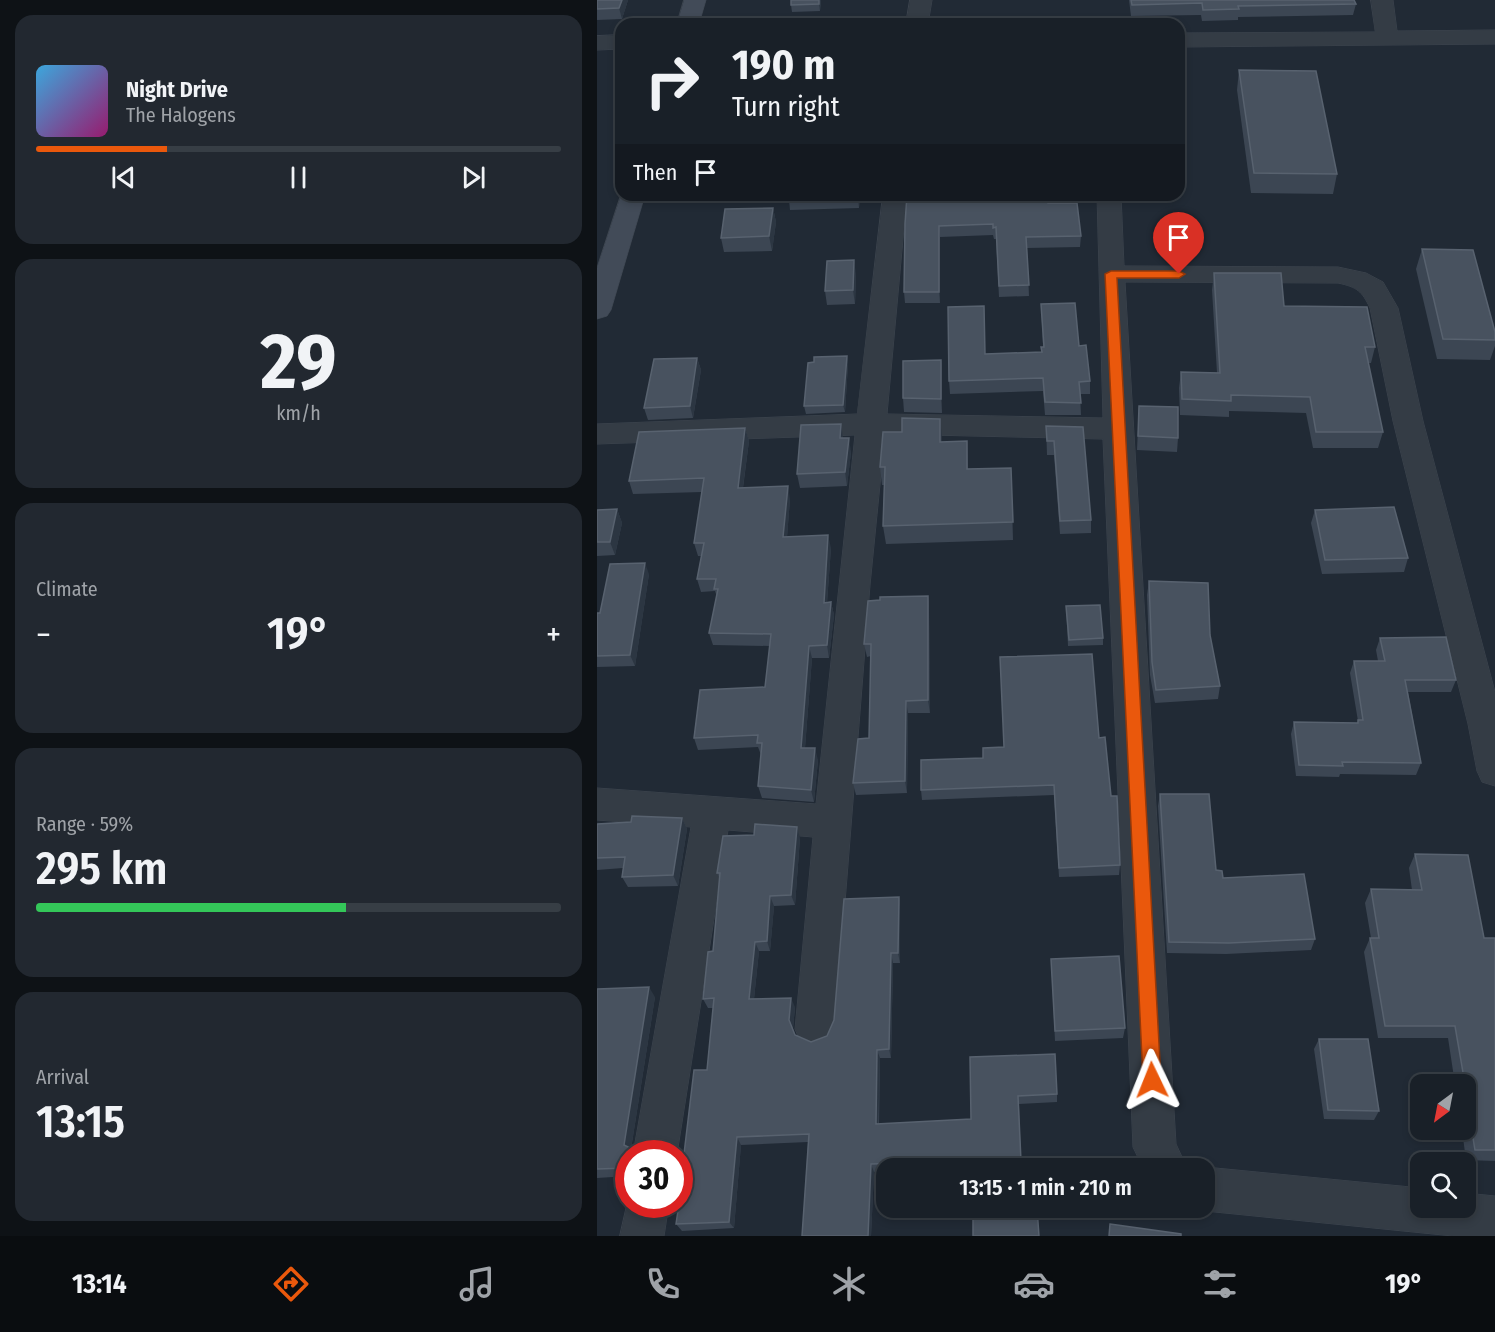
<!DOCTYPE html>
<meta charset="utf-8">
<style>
:root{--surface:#192028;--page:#222830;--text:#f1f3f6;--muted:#9fa3a8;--line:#373e45;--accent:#ea580c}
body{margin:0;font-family:"Fira Sans Condensed",sans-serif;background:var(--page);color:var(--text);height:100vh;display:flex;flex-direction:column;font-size:22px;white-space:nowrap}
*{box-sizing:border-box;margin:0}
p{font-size:20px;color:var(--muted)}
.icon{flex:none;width:33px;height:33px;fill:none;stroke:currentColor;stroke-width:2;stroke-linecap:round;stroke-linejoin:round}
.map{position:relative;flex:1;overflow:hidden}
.details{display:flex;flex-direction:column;gap:15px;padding:15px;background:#0e1216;width:597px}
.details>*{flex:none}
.banner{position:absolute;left:18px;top:18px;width:570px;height:183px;border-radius:18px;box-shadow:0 3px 9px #0003,0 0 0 2px var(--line);background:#192028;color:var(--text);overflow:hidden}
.needle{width:39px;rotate:212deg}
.controls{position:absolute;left:813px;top:1074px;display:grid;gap:12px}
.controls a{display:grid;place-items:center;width:66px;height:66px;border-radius:12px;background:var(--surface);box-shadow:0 3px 9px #0003,0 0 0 2px var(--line);font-size:30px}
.speed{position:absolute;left:18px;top:1140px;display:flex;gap:12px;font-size:30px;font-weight:700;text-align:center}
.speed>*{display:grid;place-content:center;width:78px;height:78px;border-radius:50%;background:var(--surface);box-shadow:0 3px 9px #0003,0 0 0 2px var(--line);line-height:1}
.speed .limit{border:9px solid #d22;background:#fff;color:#111}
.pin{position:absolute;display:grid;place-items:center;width:51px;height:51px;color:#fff;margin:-62px -26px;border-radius:50% 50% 50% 0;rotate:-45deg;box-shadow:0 0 6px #0007}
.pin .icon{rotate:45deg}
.me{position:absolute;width:66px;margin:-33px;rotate:358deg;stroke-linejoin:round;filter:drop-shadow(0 0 4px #0008)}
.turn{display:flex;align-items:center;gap:21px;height:126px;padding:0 18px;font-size:27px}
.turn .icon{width:78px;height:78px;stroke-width:2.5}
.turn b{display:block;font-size:42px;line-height:51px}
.then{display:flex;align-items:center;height:57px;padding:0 18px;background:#0003;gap:12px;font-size:22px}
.big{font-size:45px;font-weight:600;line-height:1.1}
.details .tile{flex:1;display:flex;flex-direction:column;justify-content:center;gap:9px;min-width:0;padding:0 21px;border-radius:18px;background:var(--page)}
.details .dial{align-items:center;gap:0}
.dial b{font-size:78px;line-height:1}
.song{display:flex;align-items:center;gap:18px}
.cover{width:72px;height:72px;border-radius:9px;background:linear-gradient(135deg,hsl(200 70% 55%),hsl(320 70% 35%))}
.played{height:6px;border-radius:3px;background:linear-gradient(90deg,var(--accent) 25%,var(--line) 25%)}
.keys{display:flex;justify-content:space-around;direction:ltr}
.heat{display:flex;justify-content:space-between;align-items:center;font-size:33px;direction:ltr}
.charge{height:9px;border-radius:4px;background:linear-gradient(90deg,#34c759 59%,var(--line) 0)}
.trip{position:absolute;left:279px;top:1158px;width:339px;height:60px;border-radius:18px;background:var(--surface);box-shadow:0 3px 9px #0003,0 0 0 2px var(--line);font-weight:600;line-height:60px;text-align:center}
.tabs{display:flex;height:96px;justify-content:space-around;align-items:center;background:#0a0d10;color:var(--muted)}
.tabs .icon{width:42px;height:42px}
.tabs .on{color:var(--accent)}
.tabs b{font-size:27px;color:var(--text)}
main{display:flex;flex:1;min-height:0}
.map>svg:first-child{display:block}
</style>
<main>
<section class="details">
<div class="tile">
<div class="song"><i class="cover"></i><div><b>Night Drive</b><p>The Halogens</p></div></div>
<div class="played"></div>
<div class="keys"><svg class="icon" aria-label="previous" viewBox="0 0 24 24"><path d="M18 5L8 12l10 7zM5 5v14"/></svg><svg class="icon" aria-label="pause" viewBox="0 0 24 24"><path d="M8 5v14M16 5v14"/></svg><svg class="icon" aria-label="next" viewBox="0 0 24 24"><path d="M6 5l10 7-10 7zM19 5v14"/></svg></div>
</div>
<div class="tile dial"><b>29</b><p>km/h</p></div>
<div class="tile"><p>Climate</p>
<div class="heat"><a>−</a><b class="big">19°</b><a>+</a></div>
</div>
<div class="tile"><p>Range · 59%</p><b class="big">295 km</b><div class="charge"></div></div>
<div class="tile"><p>Arrival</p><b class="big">13:15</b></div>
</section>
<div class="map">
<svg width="898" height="1236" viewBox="0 0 898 1236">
<rect width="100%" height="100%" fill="#212a35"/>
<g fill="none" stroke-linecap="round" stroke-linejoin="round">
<defs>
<g id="minor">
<path d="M313 0H335L331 24H309Z"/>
<path d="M774 0H796L800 31 898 30V44L582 47V33L778 32Z"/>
<path d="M24 35V49L0 50V36Z"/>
<path d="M286 195H310L290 414 506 418 500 195H524L527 266 741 267 769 273 786 282 801 308 826 421 898 692V786L885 782 880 771 871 724 796 421 773 308C765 291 760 287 741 283L528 282 579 1144 590 1168H546L536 1147 506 439 288 434 273 585 238 1029 232 1043 218 1049 204 1043 198 1029 216 837 131 830 80 1154H36L94 827 0 820V788L219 804 258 435 0 444V424L260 414Z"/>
<path d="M608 1167 824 1188V1208H868V1193L898 1196V1236H856L608 1211 600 1208H608V1168H604Z"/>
<path d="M32 1195V1204H72L67 1236H23Z"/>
</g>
<g id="secondary">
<path d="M87 0H109L102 24H80Z"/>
<path d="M24 195H48L14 310 10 316 0 319V268Z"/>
</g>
</defs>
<use href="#minor" stroke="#3d454f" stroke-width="1"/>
<use href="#secondary" stroke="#3d454f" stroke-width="1"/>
<use href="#minor" fill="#343c45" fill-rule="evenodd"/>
<use href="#secondary" fill="#424b58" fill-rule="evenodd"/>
</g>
<g fill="#3c4653">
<path d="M0 0H31L25 19 0 20Z"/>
<path d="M224 0 223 11 195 12 194 5Z"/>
<path d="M532 0H757L759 4 756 15 641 17V20L605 21 604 15 534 16Z"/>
<path d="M642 70 740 174 736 194 654 193 640 90Z"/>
<path d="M263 195 262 208 193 210 192 200Z"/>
<path d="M310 195 451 203 484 236 483 247 430 248 432 296 402 297 399 239H397L396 235 343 237V303H308L307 292Z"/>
<path d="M176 208 179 222 175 251 127 252 124 238Z"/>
<path d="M825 249 898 332V346L893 360 840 359 819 269Z"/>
<path d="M617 273 778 347 774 363H771L786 432 781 448H716L709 413 632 411V417L583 415 582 388 584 372 620 373 615 290Z"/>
<path d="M259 274 258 304 230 305 228 291Z"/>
<path d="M444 304 482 346 493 381V394H483L484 415H448L446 391 353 394 352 381 388 354 444 352 446 347Z"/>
<path d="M250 356 251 364 248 412 209 414 207 406 217 362Z"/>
<path d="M100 358 104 370 96 418 51 420 47 408Z"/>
<path d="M344 360 345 374V413L307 412 306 398Z"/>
<path d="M542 406 581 438 580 452 540 450Z"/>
<path d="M343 419 345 442 370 441 371 469 414 468 416 540 289 544 286 526 287 485H285L283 467 305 432Z"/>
<path d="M449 426 494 520V533L463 534 457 455H450Z"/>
<path d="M148 428 152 441 146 488 193 499 190 537 234 548 230 603 234 602 237 615 232 658H215L208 748 221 760 217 802 165 798 161 786 164 755 161 747 101 750 97 738 168 687 173 646 116 645 112 633 120 597 118 591 104 592 100 579 104 556H101L97 543 105 492 36 494 32 481Z"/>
<path d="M246 438 254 452 250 486 203 488 200 474Z"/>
<path d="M20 509 25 523 18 555 0 556V510Z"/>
<path d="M718 510 811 558 807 572 725 574 714 523Z"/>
<path d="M52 574 38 666 0 667V613H3Z"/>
<path d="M552 581 623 686 621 699 558 703 553 675 550 595Z"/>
<path d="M331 596 332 609 333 713H311L310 793 259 795 256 783 272 738 274 656 270 657 267 644 283 600Z"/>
<path d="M469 606 506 638V645L471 646Z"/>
<path d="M783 638 859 680 854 692H811L824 763 819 775 743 774 742 777 699 776 694 734 697 722 760 723 761 721 753 673 757 661H781L779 650Z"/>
<path d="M502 738 514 796 523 865 522 875 462 877 457 795 325 800 324 790 407 747Z"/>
<path d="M563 794 619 870 626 878 718 939 714 950 629 954 570 953 561 806Z"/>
<path d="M85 818 90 829 81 886 31 887 25 877 26 868 0 870V824Z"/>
<path d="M203 838 198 905 177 906 173 951H162L157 999 198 1007 196 1029 198 1035 214 1042 230 1036 302 897 303 907V963H296L294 1058H283L282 1124 374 1119 373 1057 460 1094V1102L422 1104 424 1161 439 1168H290V1171L277 1172 274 1236H205L211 1142 144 1145 137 1228 85 1231 79 1224 110 1070 116 1008H111L106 999 116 951 123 879 120 873Z"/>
<path d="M818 854 887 938H898V1161L869 1160 865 1130H868V1084H858L851 1038H781L767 952 773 938H774L768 903 774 889 815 890 812 868Z"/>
<path d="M454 959 528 1028 526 1038 458 1041Z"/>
<path d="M0 989 58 997 34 1149 38 1154H32V1176L0 1178Z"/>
<path d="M722 1039 782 1111 777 1120 727 1119 717 1049Z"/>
</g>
<g fill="#2c3642">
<path d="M25 0H31L25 19 22 8Z"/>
<path d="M222 0H224L223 11 222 4Z"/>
<path d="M261 195H263L262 208 261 198Z"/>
<path d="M176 208 179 222 175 251 172 236Z"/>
<path d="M342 226 343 237V303L342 292Z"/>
<path d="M257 260 259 274 258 304 256 290Z"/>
<path d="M250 356 251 364 248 412 246 405Z"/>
<path d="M100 358 104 370 96 418 93 406Z"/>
<path d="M344 360 345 374V413L344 399Z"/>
<path d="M343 419 345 438V460L343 442Z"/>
<path d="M244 424 246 438H243Z"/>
<path d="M148 428 152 441 144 501 141 488Z"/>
<path d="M252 438 254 452 250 486 248 472Z"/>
<path d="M191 486 193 499 189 550 186 537Z"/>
<path d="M20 509 25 523 18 555 13 542Z"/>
<path d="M231 535 234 548 229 615 227 603Z"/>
<path d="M48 563 52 574 38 666 33 655Z"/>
<path d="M331 596 332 609 333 713 331 700Z"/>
<path d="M234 602 237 615 232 658 230 645Z"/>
<path d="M212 646 215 658 207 760 204 748Z"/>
<path d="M309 701 311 713 310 793 308 781Z"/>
<path d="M218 748 221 760 217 802 214 790Z"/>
<path d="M85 818 90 829 81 886 76 875Z"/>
<path d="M200 827 203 838 198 905 194 895Z"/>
<path d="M173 896 177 906 173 951 170 941Z"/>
<path d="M302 897 303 907V963L301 953Z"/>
<path d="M158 942 162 951 156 1008 152 999Z"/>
<path d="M294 953 296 963 294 1058 292 1049Z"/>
<path d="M52 987 58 997 34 1149 38 1154H32L27 1145Z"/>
<path d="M194 998 198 1007 196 1029 192 1020Z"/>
<path d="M280 1050 283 1058 281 1132 279 1124Z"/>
<path d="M140 1137 144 1145 137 1228 132 1222Z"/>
<path d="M274 1164 277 1172 274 1236H271Z"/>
</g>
<g fill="#48525f" stroke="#58626f" stroke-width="1.5">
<path d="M0 0H25L22 8 0 9Z"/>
<path d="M194 0H222V4L194 5Z"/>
<path d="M534 0H757L759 4 641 6 642 9 606 10 605 3 535 5Z"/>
<path d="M642 70 719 71 740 174 657 173Z"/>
<path d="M192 195H261V198L192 200Z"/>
<path d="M310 195H450L451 203H480L484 236 429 237 432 285 402 286 399 227 396 228V224L342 226V292H307L308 224Z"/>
<path d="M176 208 172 236 124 238 128 209Z"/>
<path d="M825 249 876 250 898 332V340L846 339Z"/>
<path d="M257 260 256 290 228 291 230 261Z"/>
<path d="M617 273H684L687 306 770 307 778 347H768L786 432H719L713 397 634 395V401L585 399 584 372 623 373Z"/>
<path d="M478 303 482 346 489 345 493 381 482 382 484 403 448 402 446 378 352 381 351 307 387 306 388 354 445 352 444 347H447L444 304Z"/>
<path d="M250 356 246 405 207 406 211 363 217 362V357Z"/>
<path d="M100 358 93 406 47 408 57 359Z"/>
<path d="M344 360V399L306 398V361Z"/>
<path d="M542 406 581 407V438L541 436Z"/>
<path d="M305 418 343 419V442L370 441V469L414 468 416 522 286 526 288 467H283L286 432H305Z"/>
<path d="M244 424 243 438H252L248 472 200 474 204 425Z"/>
<path d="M449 426 486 427 494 520 463 521 457 441H450Z"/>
<path d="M148 428 141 488 191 486 186 537 231 535 227 603 234 602 230 645 212 646 204 748H218L214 790 161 786 165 743H160L161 735 97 738 103 690 168 687 174 634 112 633 121 589H117L119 579H100L107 543H97L107 478 32 481 42 432Z"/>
<path d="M797 507 811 558 728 560 718 510Z"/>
<path d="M20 509 13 542H0V510Z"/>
<path d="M48 563 33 655 0 656V613H3L13 564Z"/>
<path d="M552 581 611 583 613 635 623 686 559 690 555 662Z"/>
<path d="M331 596V700L309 701 308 781 256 783 261 739 272 738 274 644H267L271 601 283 600V597Z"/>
<path d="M503 605 506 638 472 640 469 606Z"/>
<path d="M849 637 859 680H808L824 763 745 762 746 766 702 765 697 722 761 723V720H766L757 661H788L783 638Z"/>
<path d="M495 654 502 738 508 737 514 796H520L523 865 462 868 457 785 324 790V760L386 758V748L407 747 403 657Z"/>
<path d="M563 794H612L619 870 625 871 626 878 707 874 718 939 632 943 572 942Z"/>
<path d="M35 816 85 818 76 875 25 877 28 857 0 858V824L34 822Z"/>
<path d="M158 824 200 827 194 895 173 896 170 941 158 942 152 999 194 998 192 1020 198 1035 214 1042 230 1036 237 1020 247 899 302 897 301 953H294L292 1049 280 1050 279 1124 374 1119 373 1057 458 1054 460 1094 421 1096 424 1161 438 1160 439 1168H375V1161L274 1164 271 1236H205L212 1134 140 1137 132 1222 79 1224 82 1204V1196L97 1070H110L117 998 106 999 111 952 116 951 123 873H120L126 836 157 835Z"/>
<path d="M818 854 871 855 887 938H898V1150H878L868 1090V1084L858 1026H788L773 938H782L774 889 825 890Z"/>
<path d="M522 956 528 1028 458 1031 454 959Z"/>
<path d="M52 987 27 1145 33 1148 32 1154 31 1168 0 1169V989Z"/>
<path d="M722 1039H771L782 1111 731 1110Z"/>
<path d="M376 1208H440L442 1236H376Z"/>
<path d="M513 1224 584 1234V1236H512Z"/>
</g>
<path fill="#ea580c" stroke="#983908" stroke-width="1.5" d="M514 271H582L588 274 582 278H520L564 1080 561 1086 555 1089 549 1086 546 1080 508 274Z"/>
</svg>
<div class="controls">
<a><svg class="needle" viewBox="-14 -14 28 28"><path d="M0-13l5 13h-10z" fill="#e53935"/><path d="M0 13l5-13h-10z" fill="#9fa3a8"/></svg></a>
<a><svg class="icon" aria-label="search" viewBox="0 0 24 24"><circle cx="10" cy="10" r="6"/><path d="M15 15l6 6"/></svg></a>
</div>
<div class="speed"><div class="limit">30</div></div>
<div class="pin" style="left:582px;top:274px;background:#d93025"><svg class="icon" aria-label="arrive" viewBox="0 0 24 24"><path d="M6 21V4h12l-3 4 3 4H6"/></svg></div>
<svg class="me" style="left:555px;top:1080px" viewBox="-20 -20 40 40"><path d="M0-17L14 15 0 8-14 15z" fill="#ea580c" stroke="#fff" stroke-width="4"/></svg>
<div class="trip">13:15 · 1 min · 210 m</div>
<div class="banner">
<div class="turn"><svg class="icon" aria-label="right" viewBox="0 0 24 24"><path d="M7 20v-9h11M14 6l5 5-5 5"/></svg><div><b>190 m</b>Turn right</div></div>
<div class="then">Then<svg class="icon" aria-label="arrive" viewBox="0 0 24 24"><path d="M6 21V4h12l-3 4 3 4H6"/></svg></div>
</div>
</div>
</main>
<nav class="tabs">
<b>13:14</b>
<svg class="icon on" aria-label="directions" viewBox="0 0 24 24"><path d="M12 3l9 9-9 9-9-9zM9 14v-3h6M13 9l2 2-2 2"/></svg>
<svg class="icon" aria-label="music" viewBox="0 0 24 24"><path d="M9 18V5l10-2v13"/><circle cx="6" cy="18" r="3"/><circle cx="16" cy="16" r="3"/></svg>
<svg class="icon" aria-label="phone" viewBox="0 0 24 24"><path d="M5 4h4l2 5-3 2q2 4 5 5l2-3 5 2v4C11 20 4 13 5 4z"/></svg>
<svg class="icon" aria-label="climate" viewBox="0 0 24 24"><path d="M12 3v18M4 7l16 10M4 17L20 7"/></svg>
<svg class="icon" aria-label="car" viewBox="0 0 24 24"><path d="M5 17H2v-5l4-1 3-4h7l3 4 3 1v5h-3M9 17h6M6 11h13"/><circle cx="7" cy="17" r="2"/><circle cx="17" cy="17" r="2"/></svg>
<svg class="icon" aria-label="filters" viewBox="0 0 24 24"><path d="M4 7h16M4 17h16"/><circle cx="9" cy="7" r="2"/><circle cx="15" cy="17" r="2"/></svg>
<b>19°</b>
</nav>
